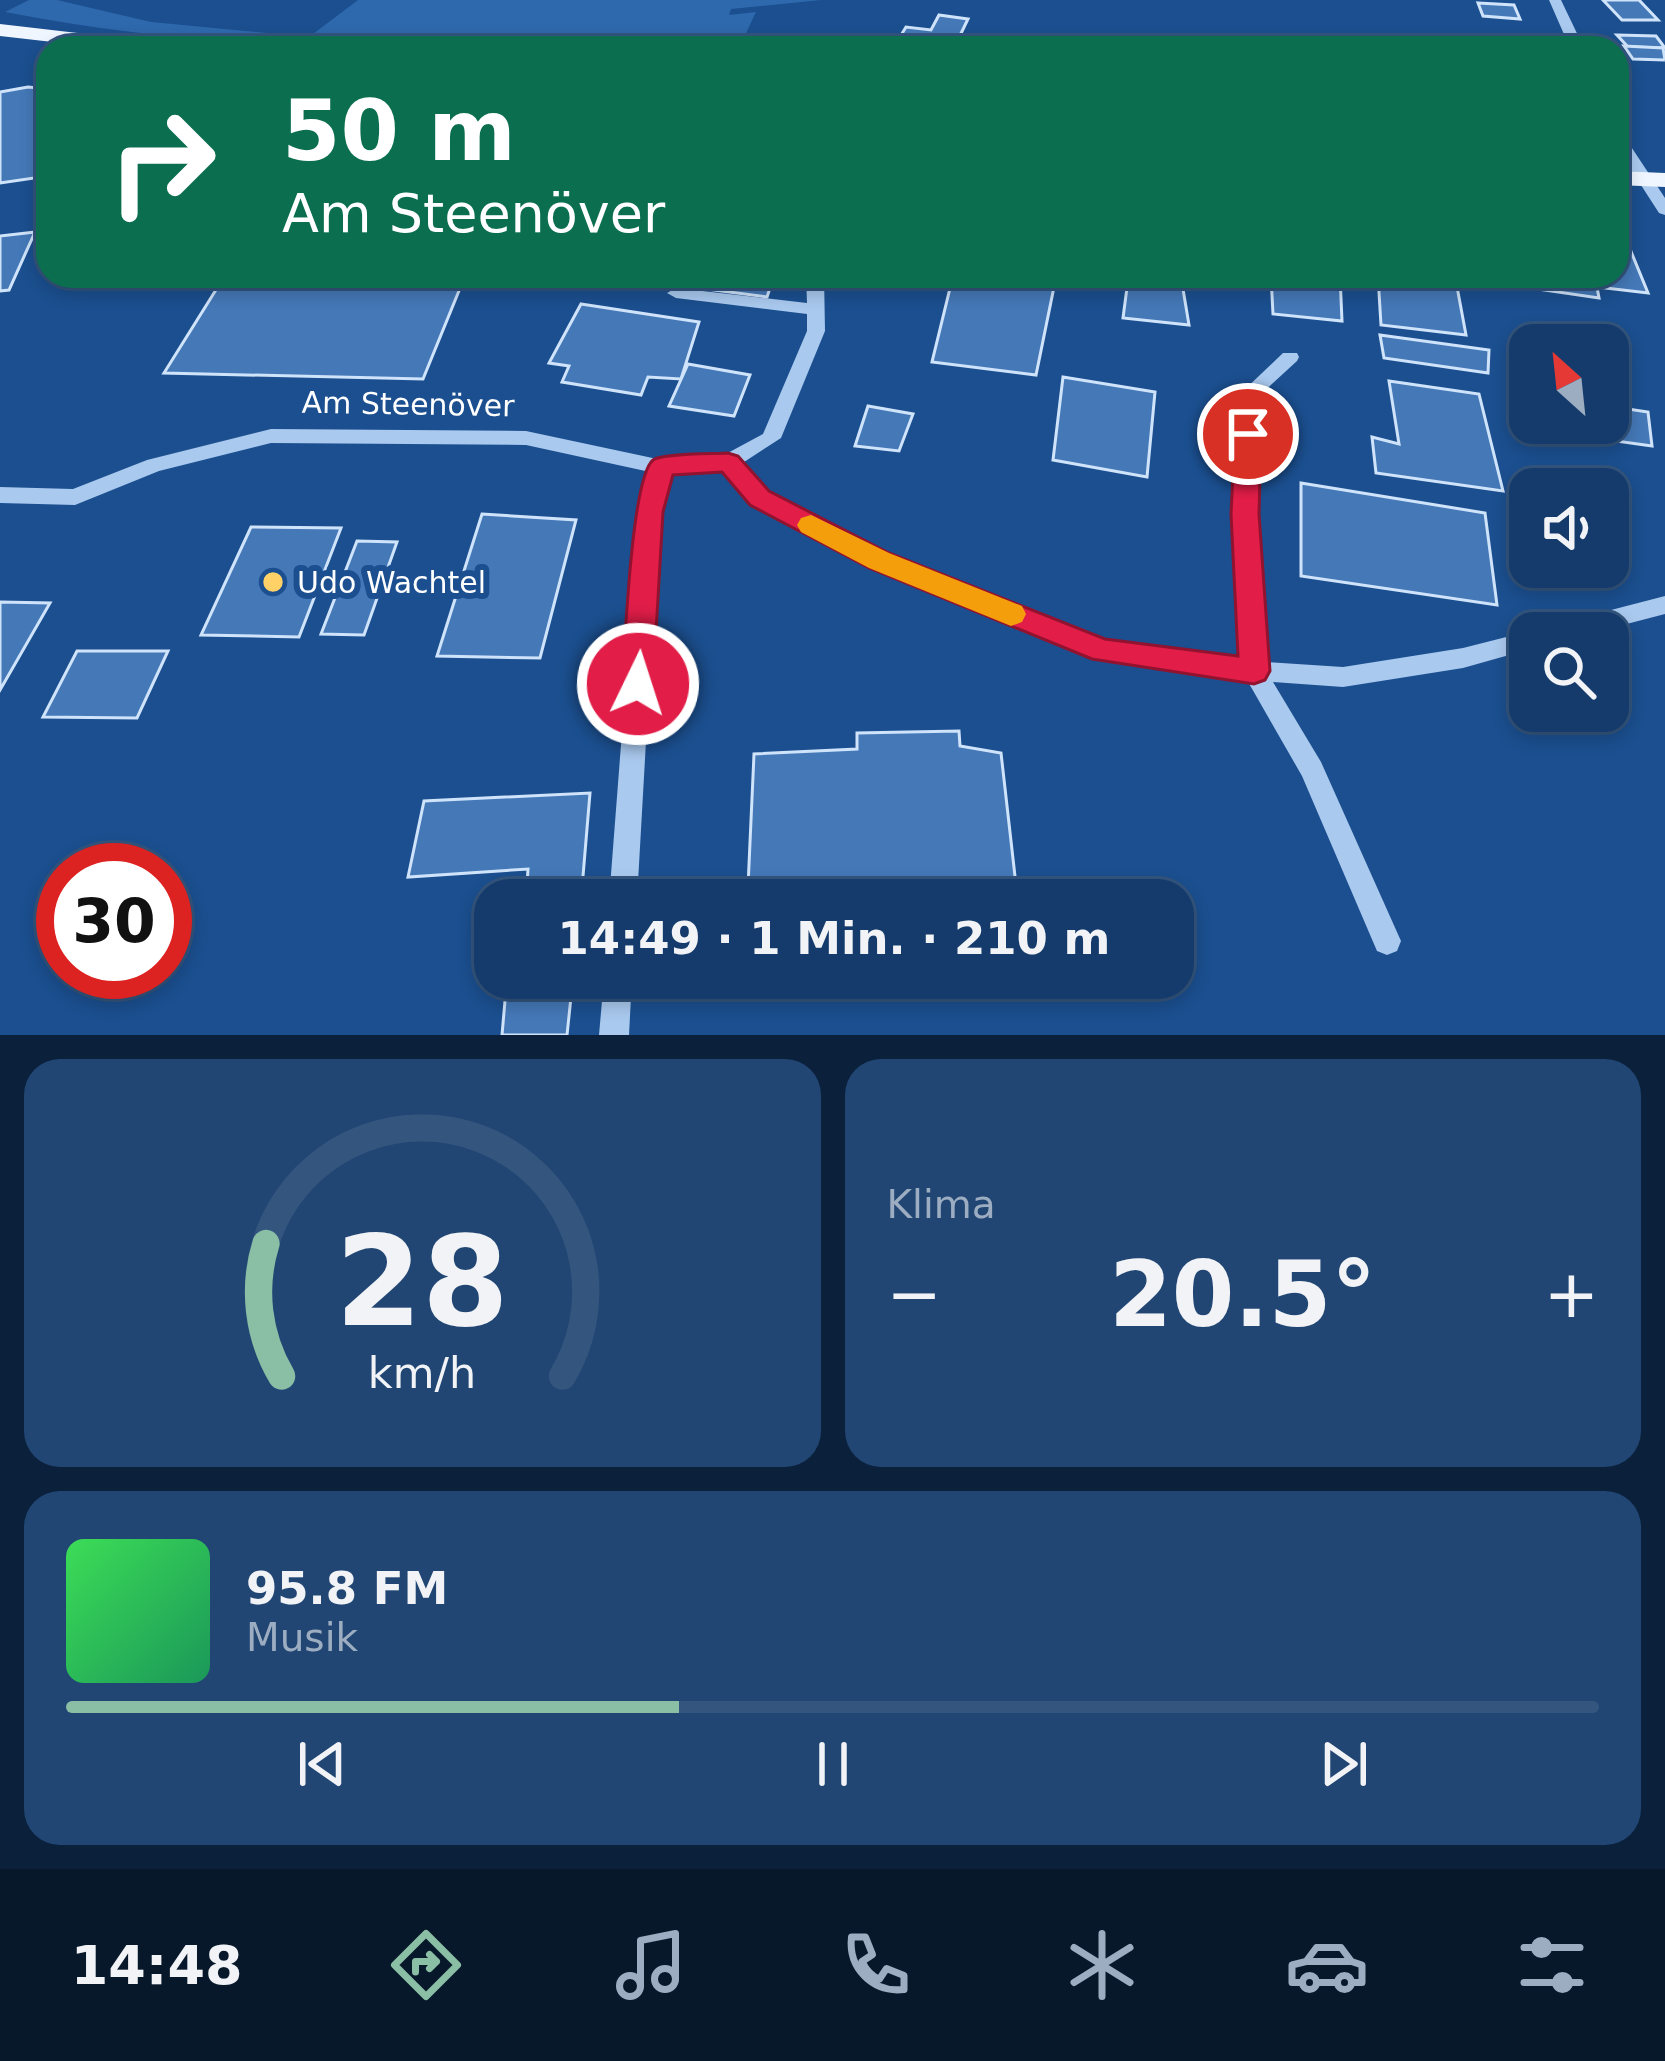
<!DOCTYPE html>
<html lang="de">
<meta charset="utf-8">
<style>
:root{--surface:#143b6b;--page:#214673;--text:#f1f3f6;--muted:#9dadc1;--line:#33557e;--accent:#8abfa5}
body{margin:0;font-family:"DejaVu Sans",sans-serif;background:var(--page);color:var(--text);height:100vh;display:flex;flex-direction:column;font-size:45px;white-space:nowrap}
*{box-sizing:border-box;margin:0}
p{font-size:39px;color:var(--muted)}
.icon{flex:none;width:66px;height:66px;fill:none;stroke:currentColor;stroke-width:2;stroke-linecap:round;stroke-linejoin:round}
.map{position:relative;height:1035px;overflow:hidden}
.panel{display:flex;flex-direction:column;gap:24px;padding:24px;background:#0b203b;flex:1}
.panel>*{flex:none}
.banner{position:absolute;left:36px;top:36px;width:1593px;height:252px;border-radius:36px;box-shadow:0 6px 18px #0003,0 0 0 3px var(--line);background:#0b6e4f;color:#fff;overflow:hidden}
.needle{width:78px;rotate:333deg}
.buttons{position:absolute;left:1509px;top:324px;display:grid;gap:24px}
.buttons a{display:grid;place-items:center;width:120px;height:120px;border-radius:24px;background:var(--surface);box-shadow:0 6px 18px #0003,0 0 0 3px var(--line);font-size:60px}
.speed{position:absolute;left:36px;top:843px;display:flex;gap:24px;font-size:60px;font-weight:700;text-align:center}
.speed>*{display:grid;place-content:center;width:156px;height:156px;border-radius:50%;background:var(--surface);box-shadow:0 6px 18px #0003,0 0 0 3px var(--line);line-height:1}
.speed .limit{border:18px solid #d22;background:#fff;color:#111}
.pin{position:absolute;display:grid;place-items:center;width:102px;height:102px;color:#fff;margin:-51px;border:6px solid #fff;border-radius:50%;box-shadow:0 3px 12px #0007}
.me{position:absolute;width:132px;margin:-66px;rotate:4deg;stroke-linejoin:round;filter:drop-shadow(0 0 9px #0008)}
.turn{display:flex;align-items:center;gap:42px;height:252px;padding:0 48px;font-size:54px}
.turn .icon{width:156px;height:156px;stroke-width:2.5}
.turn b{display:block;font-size:84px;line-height:102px}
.big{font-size:90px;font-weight:800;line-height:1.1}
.panel .card{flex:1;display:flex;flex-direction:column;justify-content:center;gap:18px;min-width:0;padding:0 42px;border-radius:36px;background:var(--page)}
.panel .dial{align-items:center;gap:0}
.dial svg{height:312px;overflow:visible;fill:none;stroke:var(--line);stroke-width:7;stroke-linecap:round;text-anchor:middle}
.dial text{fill:var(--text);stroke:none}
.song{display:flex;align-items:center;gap:36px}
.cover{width:144px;height:144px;border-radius:18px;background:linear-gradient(135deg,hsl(130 70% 55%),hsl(150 70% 35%))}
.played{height:12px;border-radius:6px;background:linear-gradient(90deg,var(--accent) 40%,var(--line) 40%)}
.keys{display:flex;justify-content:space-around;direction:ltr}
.heat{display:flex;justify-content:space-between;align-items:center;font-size:66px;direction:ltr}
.panel .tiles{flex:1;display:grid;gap:24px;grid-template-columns:1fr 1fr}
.card:last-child{grid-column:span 2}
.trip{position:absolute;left:474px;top:879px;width:720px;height:120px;border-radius:36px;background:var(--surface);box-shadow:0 6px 18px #0003,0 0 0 3px var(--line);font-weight:800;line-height:120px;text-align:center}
.menu{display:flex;height:192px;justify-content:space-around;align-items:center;background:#08182b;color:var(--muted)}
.menu .icon{width:84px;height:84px}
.menu .on{color:var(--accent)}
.menu b{font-size:54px;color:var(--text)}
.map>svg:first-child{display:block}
</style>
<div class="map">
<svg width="1665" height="1035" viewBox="0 0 1665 1035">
<rect width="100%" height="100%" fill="#1b4f8f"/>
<path fill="#2e69ad" d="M29 0H57L151 22 309 37 358 0H821L731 9 729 15 756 12 739 48C494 48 246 60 5 12Z"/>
<g fill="#4478b7" stroke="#cfe3fa" stroke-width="3">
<path d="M1603 0H1639L1658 20H1622Z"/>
<path d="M1478 3 1514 5 1520 19 1483 16Z"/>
<path d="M939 15 968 19 954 48 898 40 906 27 931 30Z"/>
<path d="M1617 35 1656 36 1665 48 1628 47Z"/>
<path d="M1484 36 1529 40 1532 48H1488Z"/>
<path d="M1624 46 1663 48 1665 60 1633 59Z"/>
<path d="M28 87 48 89V176L0 183V92Z"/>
<path d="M35 232 9 290 0 291V236Z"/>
<path d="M1617 248 1630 249 1648 293 1597 287 1599 298 1537 289 1534 276H1617Z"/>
<path d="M383 276H465L423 379 164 373 224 277 381 280Z"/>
<path d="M558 276H658L652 288Z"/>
<path d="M697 276H774L767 297 691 287Z"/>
<path d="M953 276H1031L1055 282 1036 375 932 362Z"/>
<path d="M1271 276H1340L1342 321 1273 314Z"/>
<path d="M1378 276H1455L1466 335 1381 325Z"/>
<path d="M1128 280 1183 289 1189 325 1123 318Z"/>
<path d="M581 304 699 322 681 379 648 377 641 395 562 382 569 366 549 363Z"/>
<path d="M1380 335 1489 350 1488 373 1384 358Z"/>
<path d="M688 364 750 375 734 416 669 406Z"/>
<path d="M1063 377 1155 392 1147 477 1053 460Z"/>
<path d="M1389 381 1479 394 1503 491 1376 473 1372 437 1399 444Z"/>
<path d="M868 406 913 414 899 451 855 446Z"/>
<path d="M1608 406 1648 412 1652 446 1587 437 1584 426 1561 423H1608Z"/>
<path d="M1301 483 1485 513 1497 605 1301 576Z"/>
<path d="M482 514 576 520 540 658 437 656Z"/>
<path d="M251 527 341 528 299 637 201 635Z"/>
<path d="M357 541 397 542 364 635 321 634Z"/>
<path d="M0 602 50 603 0 690Z"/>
<path d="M77 651H168L137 718 43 717Z"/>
<path d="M959 731 960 746 1001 753 1016 885 748 887 754 754 857 749V733Z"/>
<path d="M590 793 581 900H526L528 869 408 877 424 801Z"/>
<path d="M507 978H573L567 1035H502Z"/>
</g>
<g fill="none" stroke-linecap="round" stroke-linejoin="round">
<g fill="#a9c9ee" fill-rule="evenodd">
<path d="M1549 0H1561L1584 48H1570Z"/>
<path d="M1617 132 1622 133 1665 198V215L1659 213 1617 148Z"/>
<path d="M806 276H824L825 331 781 438 741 464 766 493 887 555 1105 642 1242 660 1235 515 1240 394 1283 353H1297L1299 357 1297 361 1259 396 1255 515 1265 662 1343 667 1463 648 1530 631 1537 633H1530V649L1463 668 1343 687 1273 682 1321 762 1401 941 1397 951 1387 955 1377 951 1302 776 1247 680 1095 658 871 567 752 503 723 470 670 474 659 512 637 900H609L639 512 650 472 526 445 271 443 159 471 75 505 0 503V487L73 489 147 460 271 429 526 431 662 460 724 455 763 434 807 331V314L676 298 667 293 676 288 807 303Z"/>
<path d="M1665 596V614L1592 633H1546L1549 626 1557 624Z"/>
<path d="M604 978H632L629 1035H599Z"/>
</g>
<g fill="#f0f6ff" fill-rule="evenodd">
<path d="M0 24 155 42 165 48H105L0 36Z"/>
<path d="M1617 171 1665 173V187L1617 185Z"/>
</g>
</g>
<path fill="#e11d48" stroke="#92132f" stroke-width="3" d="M1248 425 1261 434 1259 514 1270 671 1265 680 1254 684 1092 659 869 568 750 505 722 472 673 475 663 512 653 684 649 693 638 697 627 693 622 684C625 649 631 478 653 460 662 453 715 454 728 453L738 456 769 491 889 553 1105 639 1238 656 1231 514 1235 434Z"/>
<path fill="#f59e0b" d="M811 515 889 553 1022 606 1026 614 1022 622 1011 626 869 568 801 532 797 525 801 518Z"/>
<circle fill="#ffd166" stroke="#1b4f8f" stroke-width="4.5" cx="273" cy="582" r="12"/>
<g text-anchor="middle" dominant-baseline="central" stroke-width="12" stroke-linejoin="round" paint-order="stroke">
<g font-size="30" fill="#fff" stroke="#1b4f8f">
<text transform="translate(408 404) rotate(1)">Am Steenöver</text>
</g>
<g font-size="30" fill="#fff" stroke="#1b4f8f" text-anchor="start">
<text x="297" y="582">Udo Wachtel</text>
</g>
</g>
</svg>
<div class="buttons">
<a><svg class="needle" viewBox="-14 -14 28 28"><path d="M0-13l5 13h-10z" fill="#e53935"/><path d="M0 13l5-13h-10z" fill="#9dadc1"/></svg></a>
<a><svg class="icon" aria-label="sound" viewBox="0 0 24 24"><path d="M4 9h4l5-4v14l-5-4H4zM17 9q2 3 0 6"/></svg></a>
<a><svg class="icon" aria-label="search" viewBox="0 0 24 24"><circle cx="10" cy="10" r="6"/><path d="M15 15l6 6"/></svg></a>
</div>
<div class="speed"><div class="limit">30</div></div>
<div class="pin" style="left:1248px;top:434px;background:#d93025"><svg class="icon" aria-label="arrive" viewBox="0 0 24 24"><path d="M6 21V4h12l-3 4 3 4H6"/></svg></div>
<svg class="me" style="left:638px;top:684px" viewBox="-20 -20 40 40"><circle r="17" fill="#e11d48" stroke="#fff" stroke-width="3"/><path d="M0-11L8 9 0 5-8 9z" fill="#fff"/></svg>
<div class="trip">14:49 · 1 Min. · 210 m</div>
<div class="banner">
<div class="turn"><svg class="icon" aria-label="right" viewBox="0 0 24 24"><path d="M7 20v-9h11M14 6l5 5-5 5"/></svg><div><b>50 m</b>Am Steenöver</div></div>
</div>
</div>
<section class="panel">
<div class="tiles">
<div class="card dial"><svg viewBox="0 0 100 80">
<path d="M14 69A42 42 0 1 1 86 69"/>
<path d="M14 69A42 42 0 0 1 10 35" stroke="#8abfa5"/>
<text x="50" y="56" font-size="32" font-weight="700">28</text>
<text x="50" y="72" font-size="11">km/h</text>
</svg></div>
<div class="card"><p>Klima</p>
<div class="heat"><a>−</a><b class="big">20.5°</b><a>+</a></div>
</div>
<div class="card">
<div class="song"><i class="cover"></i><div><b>95.8 FM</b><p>Musik</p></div></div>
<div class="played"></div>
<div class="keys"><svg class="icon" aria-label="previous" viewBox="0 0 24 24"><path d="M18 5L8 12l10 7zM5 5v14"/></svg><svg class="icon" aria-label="pause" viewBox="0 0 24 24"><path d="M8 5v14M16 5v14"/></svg><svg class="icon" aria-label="next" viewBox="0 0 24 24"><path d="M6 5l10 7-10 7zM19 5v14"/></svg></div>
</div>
</div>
</section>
<nav class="menu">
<b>14:48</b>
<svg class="icon on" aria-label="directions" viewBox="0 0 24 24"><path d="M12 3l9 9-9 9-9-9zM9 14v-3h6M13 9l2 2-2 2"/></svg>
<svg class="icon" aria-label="music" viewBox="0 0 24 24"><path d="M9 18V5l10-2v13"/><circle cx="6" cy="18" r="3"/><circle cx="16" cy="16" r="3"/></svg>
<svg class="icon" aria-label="phone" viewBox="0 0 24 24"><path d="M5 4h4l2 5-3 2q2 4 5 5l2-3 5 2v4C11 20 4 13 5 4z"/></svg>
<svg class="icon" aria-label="climate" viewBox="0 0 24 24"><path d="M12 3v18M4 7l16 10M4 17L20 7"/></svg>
<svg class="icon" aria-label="car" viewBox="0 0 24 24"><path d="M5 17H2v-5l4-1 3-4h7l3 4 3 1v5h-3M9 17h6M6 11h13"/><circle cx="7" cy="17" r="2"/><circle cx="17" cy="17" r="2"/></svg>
<svg class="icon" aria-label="filters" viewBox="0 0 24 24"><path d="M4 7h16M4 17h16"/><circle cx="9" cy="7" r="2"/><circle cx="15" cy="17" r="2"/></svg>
</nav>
